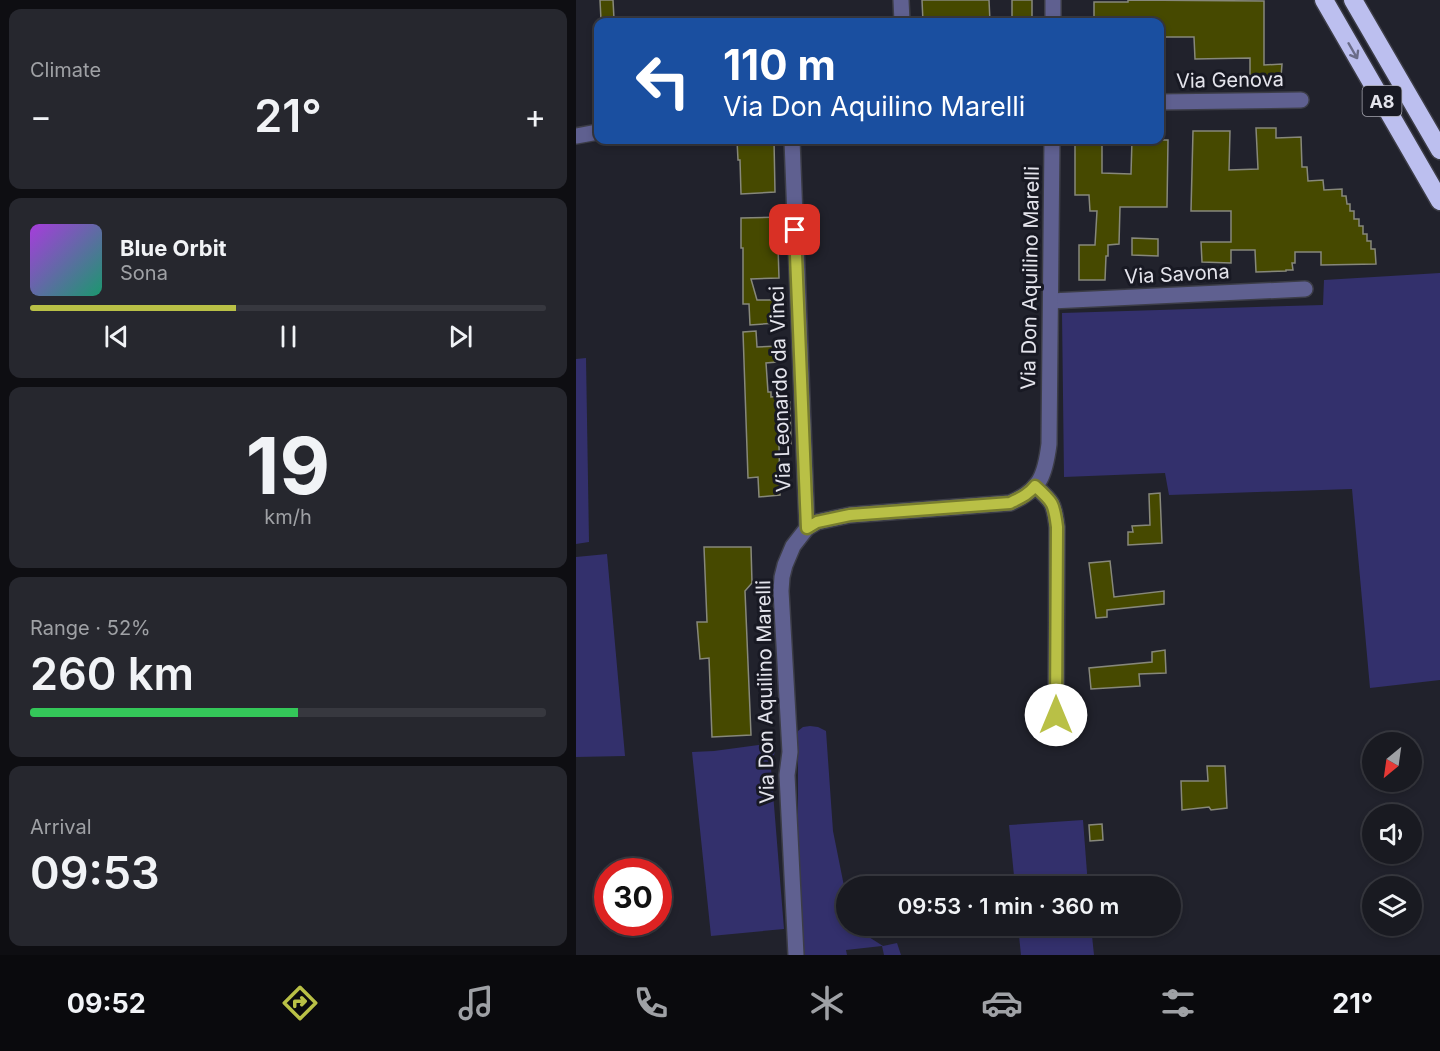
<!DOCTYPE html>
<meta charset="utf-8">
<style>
:root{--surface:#191a21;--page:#26272e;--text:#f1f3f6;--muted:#9fa1a5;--line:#37383f;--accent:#b9c046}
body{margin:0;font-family:Inter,sans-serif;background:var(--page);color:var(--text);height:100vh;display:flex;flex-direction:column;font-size:22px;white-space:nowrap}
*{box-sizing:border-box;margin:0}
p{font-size:20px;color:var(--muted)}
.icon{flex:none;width:33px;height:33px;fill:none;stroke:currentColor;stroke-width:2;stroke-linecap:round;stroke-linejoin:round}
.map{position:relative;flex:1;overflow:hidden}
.sheet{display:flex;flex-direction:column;gap:9px;padding:9px;background:#0e0e12;width:576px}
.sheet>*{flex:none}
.banner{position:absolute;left:18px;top:18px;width:570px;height:126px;border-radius:12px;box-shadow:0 3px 9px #0003,0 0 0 2px var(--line);background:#1a4fa0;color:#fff;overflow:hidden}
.needle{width:39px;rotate:209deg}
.buttons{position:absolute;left:786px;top:732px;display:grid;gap:12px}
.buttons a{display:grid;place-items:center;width:60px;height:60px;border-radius:50%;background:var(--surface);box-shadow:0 3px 9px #0003,0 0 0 2px var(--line);font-size:30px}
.speed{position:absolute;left:18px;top:858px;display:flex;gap:12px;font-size:30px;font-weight:700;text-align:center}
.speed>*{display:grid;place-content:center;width:78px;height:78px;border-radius:50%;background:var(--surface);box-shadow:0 3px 9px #0003,0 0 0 2px var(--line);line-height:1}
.speed .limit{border:9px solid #d22;background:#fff;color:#111}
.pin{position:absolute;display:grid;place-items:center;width:51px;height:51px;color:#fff;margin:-26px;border-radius:12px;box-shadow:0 3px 9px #0006}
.me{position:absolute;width:66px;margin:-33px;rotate:0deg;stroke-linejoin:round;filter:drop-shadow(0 0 4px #0008)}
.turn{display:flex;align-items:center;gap:21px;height:126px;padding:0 30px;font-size:27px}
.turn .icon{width:78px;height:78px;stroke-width:2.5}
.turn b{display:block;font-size:42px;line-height:51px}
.big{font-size:45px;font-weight:600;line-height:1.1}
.sheet .card{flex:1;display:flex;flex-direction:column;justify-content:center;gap:9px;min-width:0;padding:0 21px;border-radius:12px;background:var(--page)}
.sheet .dial{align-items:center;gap:0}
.dial b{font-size:78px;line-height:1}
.song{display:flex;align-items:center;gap:18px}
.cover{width:72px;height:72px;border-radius:9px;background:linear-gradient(135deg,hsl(280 70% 55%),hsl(160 70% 35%))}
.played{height:6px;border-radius:3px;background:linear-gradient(90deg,var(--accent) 40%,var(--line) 40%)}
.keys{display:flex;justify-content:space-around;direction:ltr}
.heat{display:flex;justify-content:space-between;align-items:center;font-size:33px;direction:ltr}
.charge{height:9px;border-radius:4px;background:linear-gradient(90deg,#34c759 52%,var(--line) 0)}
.trip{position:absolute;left:260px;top:876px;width:345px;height:60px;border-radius:30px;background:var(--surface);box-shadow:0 3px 9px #0003,0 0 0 2px var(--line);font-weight:600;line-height:60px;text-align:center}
.dock{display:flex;height:96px;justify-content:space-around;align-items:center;background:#0a0a0d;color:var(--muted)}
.dock .icon{width:42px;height:42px}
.dock .current{color:var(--accent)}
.dock b{font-size:27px;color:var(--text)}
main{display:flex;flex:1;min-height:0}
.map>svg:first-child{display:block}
</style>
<main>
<section class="sheet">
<div class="card"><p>Climate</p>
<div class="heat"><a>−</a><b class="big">21°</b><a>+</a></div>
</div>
<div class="card">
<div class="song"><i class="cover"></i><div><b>Blue Orbit</b><p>Sona</p></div></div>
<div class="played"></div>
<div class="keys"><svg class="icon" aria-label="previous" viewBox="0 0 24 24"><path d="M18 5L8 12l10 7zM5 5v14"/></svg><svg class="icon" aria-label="pause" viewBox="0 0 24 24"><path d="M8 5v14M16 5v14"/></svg><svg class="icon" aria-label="next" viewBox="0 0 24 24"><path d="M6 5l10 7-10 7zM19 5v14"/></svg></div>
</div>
<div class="card dial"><b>19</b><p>km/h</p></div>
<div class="card"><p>Range · 52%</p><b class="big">260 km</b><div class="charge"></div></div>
<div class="card"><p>Arrival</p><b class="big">09:53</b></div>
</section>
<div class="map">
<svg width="864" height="955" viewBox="0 0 864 955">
<rect width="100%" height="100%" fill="#21222c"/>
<g fill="#33306c">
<path d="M864 273V680L794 688 776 489 593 495 589 473 488 477 486 313 747 305 748 280Z"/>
<path d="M10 358 13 542 0 544V359Z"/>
<path d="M31 554 49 756 0 757V557Z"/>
<path d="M234 726 242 727 250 731 257 831 270 896V926H279L285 932 307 946 321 943 325 955H308L306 946 270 950 271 955H229L225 948 222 853V731L227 727Z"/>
<path d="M198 743 199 751 195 768 208 929 135 936 116 752 138 751Z"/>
<path d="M507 820 512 886H439L433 825Z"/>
<path d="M442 926H515L518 955H445Z"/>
</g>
<g fill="#464900" stroke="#87887b" stroke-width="1.5">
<path d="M24 0H37L38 19 25 20Z"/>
<path d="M346 0H413L414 22H389V20H365V22H347Z"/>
<rect x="436" y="0" width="20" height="22"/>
<path d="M552 0 688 1V65L706 64 705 77H702L703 83 674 84V58L619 59 618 37H584V22H520V20H518V2H552Z"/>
<path d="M680 128H700V138L725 137 726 167H731L732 181 747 180 748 190 766 189V196H770L771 204H774V211H778V219H783V226H787V234H791V241H795V249H799L800 264 745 265V252H719V263H716L717 270H710V271L680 272 679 250H655V263L626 262 625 242H655V211H615L617 131H654L653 170 682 169Z"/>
<path d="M161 140H198L199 192 165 194 164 160H162Z"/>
<path d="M499 140H526V173L555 174 556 140H592L591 207H544L543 244 532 245V256H530L529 280H503V245H519L521 211H514L513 195H499Z"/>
<path d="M206 217 207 246H202L203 278 175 279 181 300H199L200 323 174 325 173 304H167V248H165V218Z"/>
<path d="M556 238 582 239V256L556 255Z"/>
<path d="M180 331 181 347 201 346V362L190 363 192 392H195V397L210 396V403L214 402 215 444 203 445 204 495 183 497 182 477 172 478 167 332Z"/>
<path d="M584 493 586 543 552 545V532H557L556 526 574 525 573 494Z"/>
<path d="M128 547H175L176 583 169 591 175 735 136 737 133 658 124 659 121 622H131Z"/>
<path d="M534 561 538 597 588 591V604L531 610V617L520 618 513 563Z"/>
<path d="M589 650 590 673 563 674 564 686 515 689 513 668 576 662V652Z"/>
<path d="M631 766H649L651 808 635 810 633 807 606 810 605 781H632Z"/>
<path d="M526 824 527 840 514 841 513 825Z"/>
</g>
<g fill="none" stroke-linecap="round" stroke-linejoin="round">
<defs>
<g id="minor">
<path d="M325 0 326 22"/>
<path d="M584 102 725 100"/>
<path d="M0 136 22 132"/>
<path d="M216 140 231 528"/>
<path d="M475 301 729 289"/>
<path d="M459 486C477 502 478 503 481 527L480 715"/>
</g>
<g id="tertiary">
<path d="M477 22V0"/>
<path d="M220 955 211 775 214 752 205 591 206 577 209 565 217 546 231 528 241 522 274 515 434 503C464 490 469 476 473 444L476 140"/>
</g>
<g id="motorway">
<path d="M748 0 864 201"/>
<path d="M777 0 864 150"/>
</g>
</defs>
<use href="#minor" stroke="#3c3d47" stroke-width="18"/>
<use href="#tertiary" stroke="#3c3d47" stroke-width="18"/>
<use href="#motorway" stroke="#3c3d47" stroke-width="21"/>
<use href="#minor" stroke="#5f6090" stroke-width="15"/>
<use href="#tertiary" stroke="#5f6090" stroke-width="15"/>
<use href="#motorway" stroke="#bcbfef" stroke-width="18"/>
</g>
<defs><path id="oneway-shaft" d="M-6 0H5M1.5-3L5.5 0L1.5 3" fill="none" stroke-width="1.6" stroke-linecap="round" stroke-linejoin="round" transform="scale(1.5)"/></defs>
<use stroke="#6a6c89" href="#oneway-shaft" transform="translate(777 51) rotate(60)"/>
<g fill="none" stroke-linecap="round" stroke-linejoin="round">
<defs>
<path id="route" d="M219 230 231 528 241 522 274 515 434 503C444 498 452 495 459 486 477 502 478 503 481 527L480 715"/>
</defs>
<use href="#route" stroke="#787d2e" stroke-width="15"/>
<use href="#route" stroke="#b9c046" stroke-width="10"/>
</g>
<g text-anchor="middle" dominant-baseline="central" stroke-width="6" stroke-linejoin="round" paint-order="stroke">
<rect fill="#181923" stroke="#a7a7b0" stroke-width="1.5" x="786.5" y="86" width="39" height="30" rx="4.5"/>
<g font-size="18" font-weight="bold" fill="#e4e4ec">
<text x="806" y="101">A8</text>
</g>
<g font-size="20" fill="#e4e4ec" stroke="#181923">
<text transform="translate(654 80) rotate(-1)">Via Genova</text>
<text transform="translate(601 274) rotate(-3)">Via Savona</text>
<text transform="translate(454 278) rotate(-89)">Via Don Aquilino Marelli</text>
<text transform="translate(204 389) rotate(-92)">Via Leonardo da Vinci</text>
<text transform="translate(189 692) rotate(-91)">Via Don Aquilino Marelli</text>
</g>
</g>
</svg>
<div class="buttons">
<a><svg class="needle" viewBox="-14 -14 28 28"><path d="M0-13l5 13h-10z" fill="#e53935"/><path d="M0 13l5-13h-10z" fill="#9fa1a5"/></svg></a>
<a><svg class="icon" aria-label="sound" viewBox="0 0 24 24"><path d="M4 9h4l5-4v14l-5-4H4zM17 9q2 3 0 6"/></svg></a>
<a><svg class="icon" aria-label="layers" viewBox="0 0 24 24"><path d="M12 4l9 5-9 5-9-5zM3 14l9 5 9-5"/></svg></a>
</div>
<div class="speed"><div class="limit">30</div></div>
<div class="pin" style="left:219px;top:230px;background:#d93025"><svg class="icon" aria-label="arrive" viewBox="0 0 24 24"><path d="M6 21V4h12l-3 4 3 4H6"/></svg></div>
<svg class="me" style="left:480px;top:715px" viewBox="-20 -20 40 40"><circle r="19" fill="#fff"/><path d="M0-13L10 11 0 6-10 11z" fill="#b9c046"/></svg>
<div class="trip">09:53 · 1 min · 360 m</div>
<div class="banner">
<div class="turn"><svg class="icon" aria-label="left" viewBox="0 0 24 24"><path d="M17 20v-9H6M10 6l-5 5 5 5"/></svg><div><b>110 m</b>Via Don Aquilino Marelli</div></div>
</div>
</div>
</main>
<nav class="dock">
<b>09:52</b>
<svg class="icon current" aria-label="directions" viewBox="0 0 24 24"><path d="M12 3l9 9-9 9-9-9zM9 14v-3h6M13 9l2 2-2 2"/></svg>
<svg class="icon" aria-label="music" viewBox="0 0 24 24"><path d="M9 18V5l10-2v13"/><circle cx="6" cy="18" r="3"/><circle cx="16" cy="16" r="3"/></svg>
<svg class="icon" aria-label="phone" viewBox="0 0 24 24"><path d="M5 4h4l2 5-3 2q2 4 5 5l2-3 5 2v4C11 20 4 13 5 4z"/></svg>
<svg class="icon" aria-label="climate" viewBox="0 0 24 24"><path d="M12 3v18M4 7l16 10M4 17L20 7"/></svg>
<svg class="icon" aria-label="car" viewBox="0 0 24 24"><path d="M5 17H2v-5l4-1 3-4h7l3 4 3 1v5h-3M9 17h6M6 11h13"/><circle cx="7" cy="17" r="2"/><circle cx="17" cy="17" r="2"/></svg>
<svg class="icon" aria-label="filters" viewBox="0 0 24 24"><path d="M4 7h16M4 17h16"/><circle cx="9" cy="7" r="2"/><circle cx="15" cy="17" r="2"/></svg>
<b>21°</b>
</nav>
